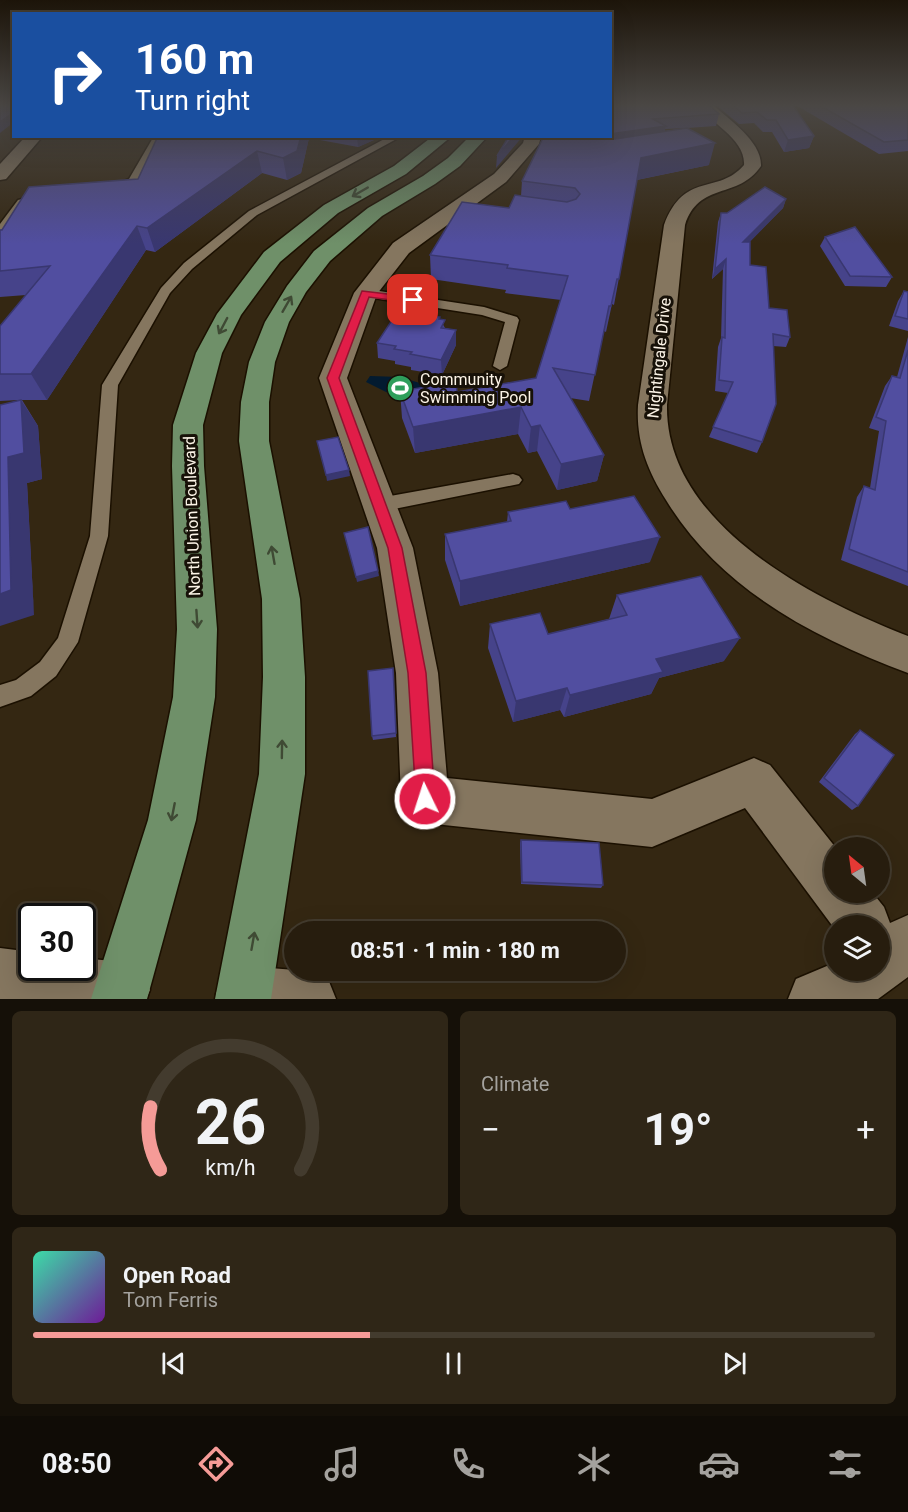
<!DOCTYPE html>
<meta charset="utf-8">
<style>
:root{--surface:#271d0e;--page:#2f2617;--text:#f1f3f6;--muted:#a4a29e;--line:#433b2e;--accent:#f59b97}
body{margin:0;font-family:Roboto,sans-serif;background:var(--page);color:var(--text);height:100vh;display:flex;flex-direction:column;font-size:22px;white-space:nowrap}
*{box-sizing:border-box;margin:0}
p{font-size:20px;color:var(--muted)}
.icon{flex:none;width:33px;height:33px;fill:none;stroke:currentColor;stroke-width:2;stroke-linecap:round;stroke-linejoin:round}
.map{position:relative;height:999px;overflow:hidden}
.panel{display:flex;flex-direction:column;gap:12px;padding:12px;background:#151008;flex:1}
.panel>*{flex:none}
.banner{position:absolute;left:12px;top:12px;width:600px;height:126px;border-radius:0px;box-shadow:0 6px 24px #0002,0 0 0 2px var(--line);background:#1a4fa0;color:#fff;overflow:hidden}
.needle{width:39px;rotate:331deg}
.fabs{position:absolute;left:824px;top:837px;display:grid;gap:12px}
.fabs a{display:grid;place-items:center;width:66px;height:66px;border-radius:50%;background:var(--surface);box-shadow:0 6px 24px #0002,0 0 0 2px var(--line);font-size:30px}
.speed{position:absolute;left:18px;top:903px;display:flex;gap:12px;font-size:30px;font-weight:700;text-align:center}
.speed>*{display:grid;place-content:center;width:78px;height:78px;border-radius:50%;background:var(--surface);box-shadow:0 6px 24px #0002,0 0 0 2px var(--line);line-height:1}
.speed .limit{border:3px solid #111;border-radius:9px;background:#fff;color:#111}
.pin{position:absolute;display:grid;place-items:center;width:51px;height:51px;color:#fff;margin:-26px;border-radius:12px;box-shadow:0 3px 9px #0006}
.me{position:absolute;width:66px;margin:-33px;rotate:356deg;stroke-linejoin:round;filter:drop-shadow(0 0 4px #0008)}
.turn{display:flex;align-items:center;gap:21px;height:126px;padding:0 24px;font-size:27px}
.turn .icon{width:78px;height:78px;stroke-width:2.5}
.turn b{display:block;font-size:42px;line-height:51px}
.big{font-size:45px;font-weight:700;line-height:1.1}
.panel .widget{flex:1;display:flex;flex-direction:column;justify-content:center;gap:9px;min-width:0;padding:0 21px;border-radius:9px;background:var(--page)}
.panel .dial{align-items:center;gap:0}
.dial svg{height:156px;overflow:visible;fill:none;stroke:var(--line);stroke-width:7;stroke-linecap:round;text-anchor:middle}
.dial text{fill:var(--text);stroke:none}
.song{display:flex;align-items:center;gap:18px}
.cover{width:72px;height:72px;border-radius:9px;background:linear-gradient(135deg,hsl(160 70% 55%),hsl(280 70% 35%))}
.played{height:6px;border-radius:3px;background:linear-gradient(90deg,var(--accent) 40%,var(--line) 40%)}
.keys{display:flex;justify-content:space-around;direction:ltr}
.heat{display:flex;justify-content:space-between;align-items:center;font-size:33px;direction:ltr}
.panel .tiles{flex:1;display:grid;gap:12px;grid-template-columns:1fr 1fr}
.widget:last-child{grid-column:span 2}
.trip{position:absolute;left:284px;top:921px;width:342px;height:60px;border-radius:30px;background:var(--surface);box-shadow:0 6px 24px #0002,0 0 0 2px var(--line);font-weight:700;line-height:60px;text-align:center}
.tabs{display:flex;height:96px;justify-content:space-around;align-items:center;background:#100c06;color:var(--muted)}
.tabs .icon{width:42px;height:42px}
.tabs .selected{color:var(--accent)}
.tabs b{font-size:27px;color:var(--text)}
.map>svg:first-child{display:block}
</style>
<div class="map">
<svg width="908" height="999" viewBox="0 0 908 999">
<rect width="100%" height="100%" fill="#342712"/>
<path fill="#031b30" d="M370 376 400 377 423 384 420 391 388 393 366 382Z"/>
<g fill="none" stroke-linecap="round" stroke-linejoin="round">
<defs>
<g id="lane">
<path d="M154 136H163C151 158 138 196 107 192V188L129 179Z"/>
<path d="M390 136H402L257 215 192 269 170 293 118 385 108 536 78 642 56 676 31 696 0 707V685L16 680 40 662 58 638 90 536 102 385 161 288 184 263 249 211Z"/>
<path d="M22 199 27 202 4 234 0 235V224L18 200Z"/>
<path d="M366 289 484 307 517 317 519 320 507 366 500 370 493 366 505 322 482 315 361 296 360 293 361 290Z"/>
<path d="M513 474 519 476 522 480 519 484 379 512 373 510 370 505 373 500 379 498Z"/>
</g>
<g id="street">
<path d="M696 104H712C728 119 762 141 761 166 738 200 699 181 685 225L667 405C665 524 813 599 908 636V673C814 638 720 589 666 500 647 470 636 441 638 405L664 225C685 170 717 196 744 165 746 139 709 122 696 104Z"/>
<path d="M26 136H43L6 179 0 180V164Z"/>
<path d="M525 136H541L539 144 506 182 409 253 377 294 347 378 413 548 438 673 447 778 652 799 754 758 770 765 836 848H834V892H872L884 907 890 923 908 915V977L878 999H788L796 979 834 963V970H879V926H834V928L745 808 652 847 425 823 408 816 401 799 396 673 377 548 319 378 354 293 393 243 494 174 523 143Z"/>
<path d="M0 948 32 952V968H82V958L122 962 142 970 150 990 146 999H0Z"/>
<path d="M244 966 308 971 328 979 336 999H218L216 994 224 974Z"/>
</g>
<g id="primary">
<path d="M433 136H452L406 174 338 213 280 262 241 315 222 353 203 425 204 466 217 629 215 697 196 820 147 999H91L148 820 173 697 177 629 172 466 173 425 196 353 217 314 264 252 324 205 394 166Z"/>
<path d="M470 136H488L460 166 435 184 382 216 330 261 306 292 289 322 275 362 269 402V441L300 599 305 677V774L271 999H215L259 774 263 677 262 599 239 441 241 402 249 362 265 322 287 286 314 251 368 208 423 176 448 158Z"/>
</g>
</defs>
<use href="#lane" stroke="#1b1000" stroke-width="3"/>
<use href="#street" stroke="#1b1000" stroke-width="3"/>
<use href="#primary" stroke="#1b1000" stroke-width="3"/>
<use href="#lane" fill="#85765f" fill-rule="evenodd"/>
<use href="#street" fill="#85765f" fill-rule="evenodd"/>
<use href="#primary" fill="#6f9069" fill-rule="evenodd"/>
</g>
<g fill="#46438a" fill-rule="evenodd">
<path d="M610 104 719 114 716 126 687 128 709 165 637 180 614 305 612 304 606 332 604 331 589 401 570 398 604 455 597 481 557 490 537 451 528 453 518 434 415 453 402 418 400 391 457 392 536 378 561 300 505 293 506 290 431 279 430 255 509 208 521 196 522 181 542 139V136H610ZM686 128 665 131V129Z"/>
<path d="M715 104H792L814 136 809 148 784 152 772 132H763L754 123 739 124Z"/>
<path d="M794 104H908V151L879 154Z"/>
<path d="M158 136H383L358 147 309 138 301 173 287 180 262 173 155 252 146 250 47 400H22L38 426 42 479 27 483 34 615 19 400 0 401V326L26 295 0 297V230L138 179Z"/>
<path d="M786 199 783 208 749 242 750 265 769 308 790 337 786 347 773 346 762 442 757 453 709 437 728 393 715 391 718 347 721 338 723 269 712 279 718 222 721 213H727Z"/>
<path d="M825 237 892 277 886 287 845 286 820 246Z"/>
<path d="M904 291 908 292V331L889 326 898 301Z"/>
<path d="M440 317V319L445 328 456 330V345L442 375 411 370V367L395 364V361L378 358 377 343Z"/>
<path d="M908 337V586L841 560 857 497 864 486 870 488 879 431 869 428 885 386 892 376 897 377Z"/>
<path d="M570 509 650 562 460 606 445 560V534L507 522 508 512Z"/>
<path d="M617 595 724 661 659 678 651 694 564 717 560 710 513 722 488 648 490 624 548 634 609 619Z"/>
<path d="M393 668 396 737 373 740 372 736Z"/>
<path d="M860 730 858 806 852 810 819 782 855 734Z"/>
<path d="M521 840 603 885 601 888 521 884 520 843Z"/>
</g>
<g fill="#393770">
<path d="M14 112V122L0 133V122Z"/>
<path d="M666 126 663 138 612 146 614 134Z"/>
<path d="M301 136H308L309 138 301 173 287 180 283 158Z"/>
<path d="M357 136H383L358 147Z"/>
<path d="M514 136H523L496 168 497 156Z"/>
<path d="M814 136 809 148 784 152 788 140Z"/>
<path d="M715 143 709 165 636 180 641 158Z"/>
<path d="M257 151 262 173 155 252 147 228Z"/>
<path d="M786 199 783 208 740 252 743 242Z"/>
<path d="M137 226 146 250 47 400 31 374Z"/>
<path d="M726 259 723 269 712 279 715 269Z"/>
<path d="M456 330V345L442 375 441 360Z"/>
<path d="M21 400 38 426 42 479 27 483 34 615 0 626V594L8 457Z"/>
<path d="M521 407 518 434 415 453 413 427Z"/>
<path d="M540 425 537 451 528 453 531 427Z"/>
<path d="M604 455 597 481 557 490 561 464Z"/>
<path d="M349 470 350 476 327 481 326 475Z"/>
<path d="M660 537 650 562 460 606V581Z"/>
<path d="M378 571 379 576 357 582 356 577Z"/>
<path d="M740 638 724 661 659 678 651 694 564 717 570 695 656 659Z"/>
<path d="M567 688 560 710 513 722 516 701Z"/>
</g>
<g fill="#514ea0" stroke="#393770" stroke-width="1.5">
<path d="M0 104H14V112L0 122Z"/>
<path d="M610 104H708L719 114 653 119 666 126 610 134Z"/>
<path d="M731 104H792L814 136 788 140 776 120H767L757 112 742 113Z"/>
<path d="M817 104H908V140L884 142Z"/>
<path d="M687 128 715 143 641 158 619 279H617L611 306H609L595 375 553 368 604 455 561 464 540 425 531 427 521 407 413 427 400 391 456 382 457 392 536 378 568 276 507 268 508 265 430 255 462 202 509 208 515 195 567 202 576 199 580 194 575 188 522 181 544 136H586L615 139Z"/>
<path d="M158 136H301L297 151 283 158 257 151 147 228 137 226 31 374H0V326L50 266 0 271V230H2L29 187 138 179Z"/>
<path d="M509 136H514L497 156Z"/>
<path d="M765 187 786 199 743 242H750V265L766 267 769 308 787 310 790 337 773 334 776 404 762 442 713 427 733 382 719 380 722 337 725 338 726 259 715 269 721 213H727Z"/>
<path d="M855 227 892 277 850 276 825 237Z"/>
<path d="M904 291 908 292V319L895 316Z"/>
<path d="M398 311 440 317 439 319 445 320 441 328 456 330 441 360 410 354 412 352 394 349 396 346 377 343Z"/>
<path d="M908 350V572L849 549 864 486 875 490 886 421 876 417 892 376 900 378Z"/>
<path d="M21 400 24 453 8 457 11 590 0 594V405Z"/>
<path d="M338 437 349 470 326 475 317 441Z"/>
<path d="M634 496 660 537 460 581 445 534 511 521 508 512 566 501 570 509Z"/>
<path d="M368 527 378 571 356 577 344 533Z"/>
<path d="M701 576 740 638 656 659 663 672 570 695 567 688 516 701 490 624 540 613 548 634 627 615 617 595Z"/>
<path d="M393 668 396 733 372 736 368 671Z"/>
<path d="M860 730 894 755 858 806 824 778Z"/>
<path d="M521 840 599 843 603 885 522 882Z"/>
</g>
<defs><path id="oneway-shaft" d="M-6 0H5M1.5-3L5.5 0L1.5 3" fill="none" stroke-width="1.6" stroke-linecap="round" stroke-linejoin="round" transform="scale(1.5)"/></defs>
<g stroke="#3f4a34">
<use href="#oneway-shaft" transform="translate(360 192) rotate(150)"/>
<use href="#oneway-shaft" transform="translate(287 304) rotate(-60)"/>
<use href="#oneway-shaft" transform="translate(223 326) rotate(118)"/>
<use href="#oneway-shaft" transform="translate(273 555) rotate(-100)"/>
<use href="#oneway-shaft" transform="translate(197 619) rotate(86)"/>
<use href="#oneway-shaft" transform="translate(282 749) rotate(-89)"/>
<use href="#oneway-shaft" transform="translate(173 812) rotate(101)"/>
<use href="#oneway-shaft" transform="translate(253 941) rotate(-80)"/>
</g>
<linearGradient id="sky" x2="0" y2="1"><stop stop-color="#1d150a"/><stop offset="0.43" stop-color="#4a4744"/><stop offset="1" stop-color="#4a4744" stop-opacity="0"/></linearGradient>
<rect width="908" height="244" fill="url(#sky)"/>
<path fill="#e11d48" stroke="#92132f" stroke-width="1.5" d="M362 291 413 297 418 300 413 303 369 297 339 378 402 548 426 673 435 799 432 806 425 808 418 806 416 799 408 673 388 548 327 378Z"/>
<defs>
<symbol id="stadium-disc" viewBox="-11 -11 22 22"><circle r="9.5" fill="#2e9e5b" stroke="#171108"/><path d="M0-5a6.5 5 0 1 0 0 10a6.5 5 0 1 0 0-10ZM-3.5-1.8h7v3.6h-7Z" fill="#fff"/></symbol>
</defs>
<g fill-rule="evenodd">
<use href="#stadium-disc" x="385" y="373" width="30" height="30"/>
</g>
<g text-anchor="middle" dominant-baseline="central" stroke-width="6" stroke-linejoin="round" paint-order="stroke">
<g font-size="16" fill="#fcf4e7" stroke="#171108">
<text transform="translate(659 358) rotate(-84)">Nightingale Drive</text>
<text transform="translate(192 516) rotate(-92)">North Union Boulevard</text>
</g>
<g font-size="16" fill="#fcf4e7" stroke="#171108" text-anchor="start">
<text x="420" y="379">Community<tspan x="420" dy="18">Swimming Pool</tspan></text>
</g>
</g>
</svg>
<div class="fabs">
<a><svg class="needle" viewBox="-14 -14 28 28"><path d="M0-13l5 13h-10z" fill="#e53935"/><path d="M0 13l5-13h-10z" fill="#a4a29e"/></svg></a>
<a><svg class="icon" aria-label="layers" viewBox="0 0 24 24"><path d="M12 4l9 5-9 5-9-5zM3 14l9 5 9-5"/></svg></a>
</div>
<div class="speed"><div class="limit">30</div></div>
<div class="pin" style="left:413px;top:300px;background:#d93025"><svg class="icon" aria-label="arrive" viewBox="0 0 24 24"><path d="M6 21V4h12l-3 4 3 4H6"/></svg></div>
<svg class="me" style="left:425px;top:799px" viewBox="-20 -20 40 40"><circle r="17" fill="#e11d48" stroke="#fff" stroke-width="3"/><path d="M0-11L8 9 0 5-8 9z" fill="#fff"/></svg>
<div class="trip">08:51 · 1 min · 180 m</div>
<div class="banner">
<div class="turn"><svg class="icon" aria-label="right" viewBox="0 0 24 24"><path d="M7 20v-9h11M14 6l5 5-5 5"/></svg><div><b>160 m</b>Turn right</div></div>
</div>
</div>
<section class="panel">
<div class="tiles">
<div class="widget dial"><svg viewBox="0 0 100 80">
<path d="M14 69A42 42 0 1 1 86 69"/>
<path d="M14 69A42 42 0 0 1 9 37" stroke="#f59b97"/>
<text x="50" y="56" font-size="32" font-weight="700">26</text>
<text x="50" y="72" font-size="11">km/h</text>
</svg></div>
<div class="widget"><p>Climate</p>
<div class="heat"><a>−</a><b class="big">19°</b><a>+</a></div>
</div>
<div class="widget">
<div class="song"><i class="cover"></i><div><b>Open Road</b><p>Tom Ferris</p></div></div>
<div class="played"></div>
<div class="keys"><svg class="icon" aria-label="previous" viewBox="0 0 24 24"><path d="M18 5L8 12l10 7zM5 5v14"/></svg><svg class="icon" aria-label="pause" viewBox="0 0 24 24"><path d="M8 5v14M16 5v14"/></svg><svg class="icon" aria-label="next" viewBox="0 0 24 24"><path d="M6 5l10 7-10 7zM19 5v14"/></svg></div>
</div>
</div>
</section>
<nav class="tabs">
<b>08:50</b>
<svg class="icon selected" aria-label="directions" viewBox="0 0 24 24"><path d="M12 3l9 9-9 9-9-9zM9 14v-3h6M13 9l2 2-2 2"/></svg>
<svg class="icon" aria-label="music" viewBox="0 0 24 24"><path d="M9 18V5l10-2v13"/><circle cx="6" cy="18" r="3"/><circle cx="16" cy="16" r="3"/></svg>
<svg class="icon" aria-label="phone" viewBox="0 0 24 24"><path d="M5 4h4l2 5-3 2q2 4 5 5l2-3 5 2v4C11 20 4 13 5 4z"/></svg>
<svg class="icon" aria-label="climate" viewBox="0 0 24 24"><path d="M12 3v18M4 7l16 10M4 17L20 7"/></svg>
<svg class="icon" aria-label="car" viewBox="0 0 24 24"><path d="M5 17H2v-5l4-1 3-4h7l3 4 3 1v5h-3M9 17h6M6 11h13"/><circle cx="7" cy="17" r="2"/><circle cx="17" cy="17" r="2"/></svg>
<svg class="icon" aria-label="filters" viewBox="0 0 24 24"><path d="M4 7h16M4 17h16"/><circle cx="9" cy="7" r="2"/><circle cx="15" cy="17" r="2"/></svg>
</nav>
